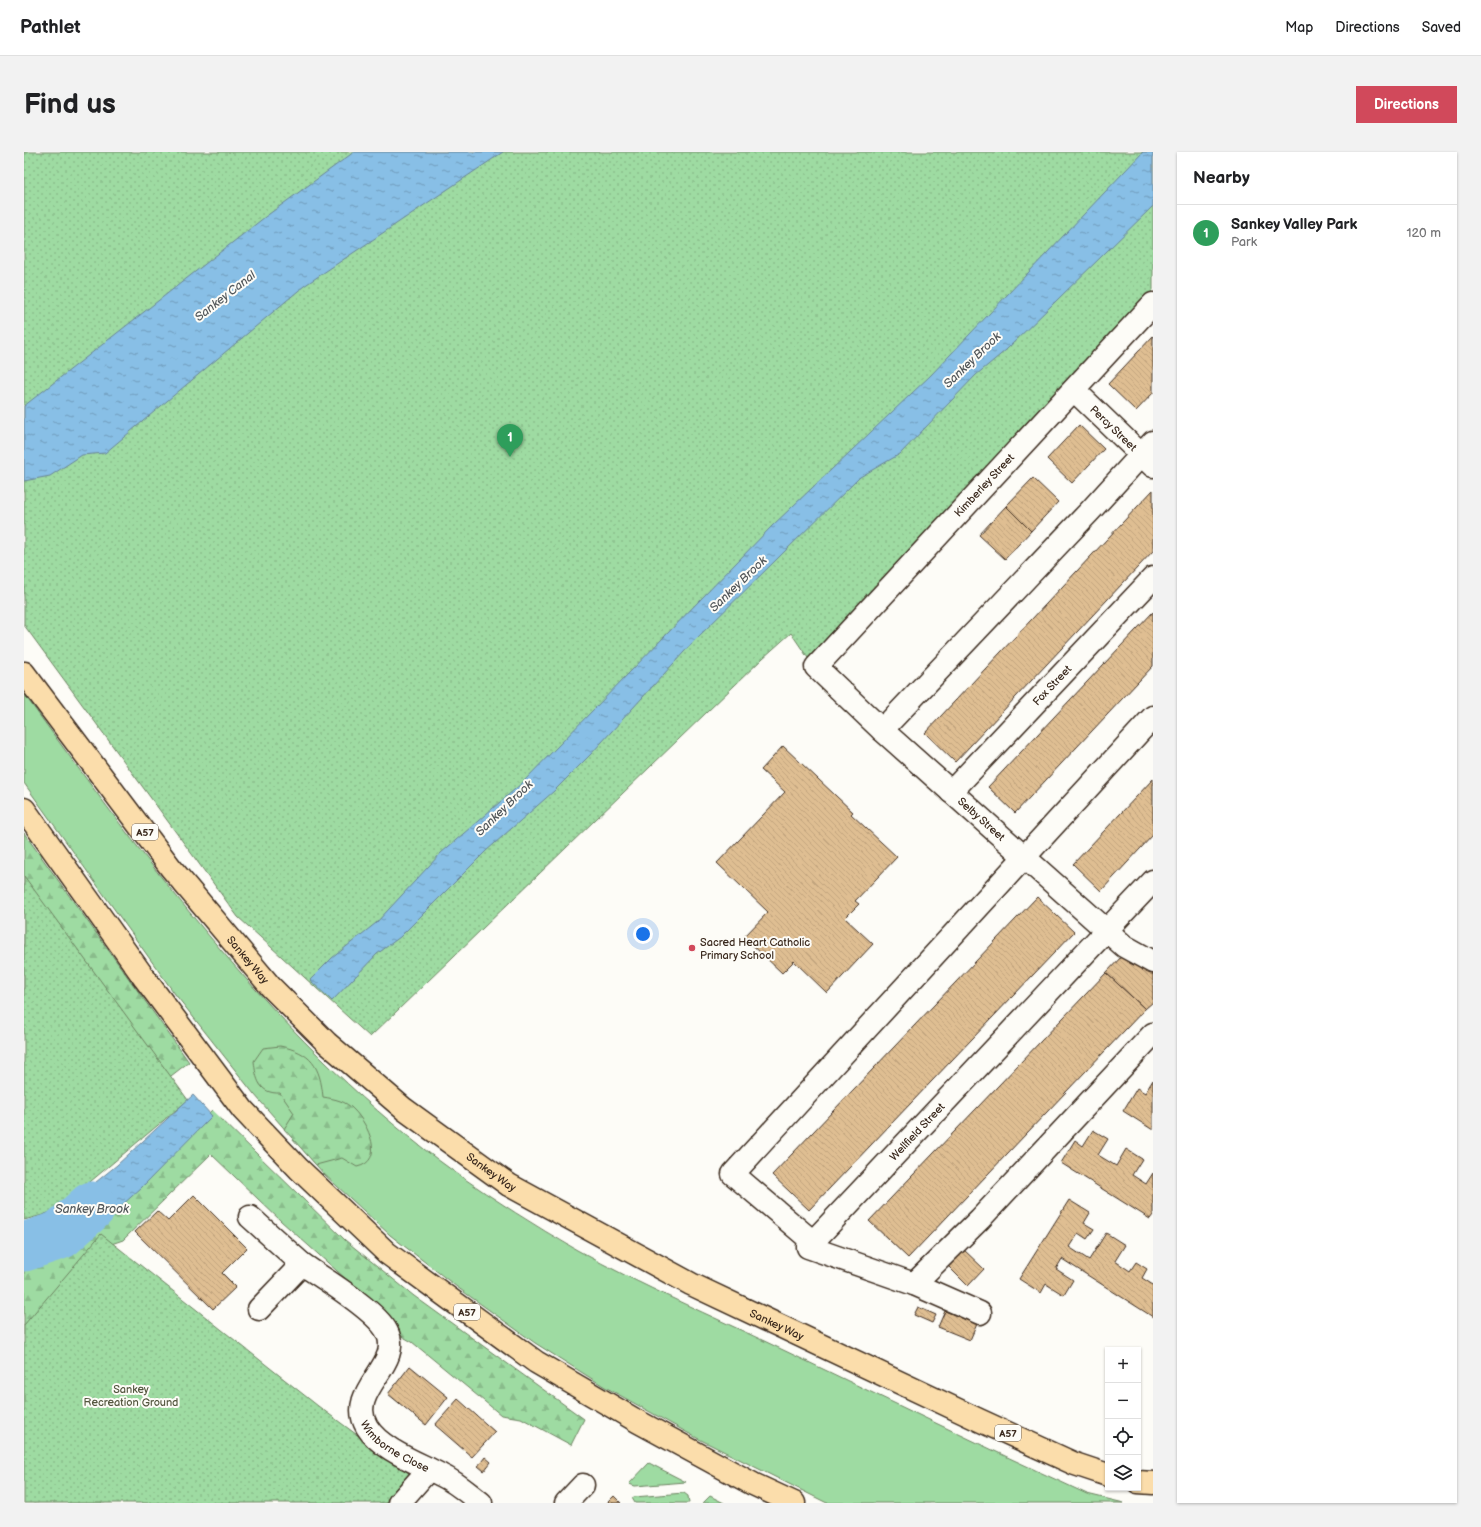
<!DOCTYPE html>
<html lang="en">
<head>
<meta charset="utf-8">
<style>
  body { margin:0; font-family:"Balsamiq Sans",sans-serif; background:#f2f2f2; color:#202124 }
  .controls { position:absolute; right:12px; bottom:12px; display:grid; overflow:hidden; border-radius:0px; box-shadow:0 1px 3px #0004 }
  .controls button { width:36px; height:36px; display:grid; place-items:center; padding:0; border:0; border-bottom:1px solid #e0e0e0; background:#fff; color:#202124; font:20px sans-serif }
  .you { position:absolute; left:619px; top:782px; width:14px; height:14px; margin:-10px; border:3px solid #fff; border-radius:50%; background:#1a73e8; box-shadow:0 0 0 6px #1a73e833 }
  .badge { display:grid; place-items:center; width:26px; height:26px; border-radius:50%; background:#d1495b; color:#fff; font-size:13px; font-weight:700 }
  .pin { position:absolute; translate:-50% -33px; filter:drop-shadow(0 1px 2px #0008) }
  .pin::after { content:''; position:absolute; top:21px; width:14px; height:12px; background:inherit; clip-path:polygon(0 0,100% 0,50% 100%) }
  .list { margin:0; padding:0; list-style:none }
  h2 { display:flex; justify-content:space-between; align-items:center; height:52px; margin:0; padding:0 16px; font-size:17px }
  h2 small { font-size:13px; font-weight:400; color:#757577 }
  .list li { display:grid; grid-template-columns:26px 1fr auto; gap:12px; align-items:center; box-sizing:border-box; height:56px; padding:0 16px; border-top:1px solid #e0e0e0 }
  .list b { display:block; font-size:15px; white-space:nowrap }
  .list p { margin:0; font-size:13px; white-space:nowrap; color:#757577 }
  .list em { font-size:13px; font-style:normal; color:#757577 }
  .icon { flex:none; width:22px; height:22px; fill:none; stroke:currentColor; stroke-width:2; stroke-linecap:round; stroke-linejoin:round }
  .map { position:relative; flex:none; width:1129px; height:1351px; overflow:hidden; border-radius:0px }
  header { display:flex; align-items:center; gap:24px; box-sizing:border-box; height:56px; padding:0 20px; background:#fff; border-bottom:1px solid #e0e0e0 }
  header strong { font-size:19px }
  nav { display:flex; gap:22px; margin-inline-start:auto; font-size:14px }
  .intro { display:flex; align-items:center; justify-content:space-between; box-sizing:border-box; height:96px; padding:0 24px }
  h1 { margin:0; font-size:28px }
  .button { padding:10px 18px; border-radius:0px; background:#d1495b; color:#fff; font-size:14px; font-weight:700 }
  main { display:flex; gap:24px; padding:0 24px }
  aside { flex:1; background:#fff; border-radius:0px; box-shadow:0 1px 3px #0004 }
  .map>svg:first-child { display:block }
</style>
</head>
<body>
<header>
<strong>Pathlet</strong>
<nav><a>Map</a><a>Directions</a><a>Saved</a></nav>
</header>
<div class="intro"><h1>Find us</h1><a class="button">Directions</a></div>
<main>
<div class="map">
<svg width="1129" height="1351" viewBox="0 0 1129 1351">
  <defs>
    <pattern id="forest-firs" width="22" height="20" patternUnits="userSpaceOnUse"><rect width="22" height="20" fill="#9edba2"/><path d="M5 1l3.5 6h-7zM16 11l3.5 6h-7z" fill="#89bc8b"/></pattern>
    <pattern id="park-dots" width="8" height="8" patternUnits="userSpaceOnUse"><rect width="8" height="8" fill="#9edba2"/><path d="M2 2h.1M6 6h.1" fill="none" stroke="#89bc8b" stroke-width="1.8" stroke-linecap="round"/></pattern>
    <pattern id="water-ripples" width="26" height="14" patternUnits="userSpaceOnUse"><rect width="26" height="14" fill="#88bfe6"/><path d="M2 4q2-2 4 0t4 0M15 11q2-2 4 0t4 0" fill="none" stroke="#709bba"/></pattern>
    <pattern id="building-back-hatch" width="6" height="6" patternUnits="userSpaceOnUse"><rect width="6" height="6" fill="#dfbe92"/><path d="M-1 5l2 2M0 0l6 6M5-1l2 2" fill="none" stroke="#c0a37d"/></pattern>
  </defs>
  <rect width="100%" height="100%" fill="#fdfcf7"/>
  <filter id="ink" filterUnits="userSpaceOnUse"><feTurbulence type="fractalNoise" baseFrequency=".025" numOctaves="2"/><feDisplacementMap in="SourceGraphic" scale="8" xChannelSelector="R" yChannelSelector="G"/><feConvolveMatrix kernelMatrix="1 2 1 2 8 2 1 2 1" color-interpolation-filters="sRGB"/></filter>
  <g filter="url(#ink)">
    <g fill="#9edba2" stroke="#6c8260">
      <path d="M0,542C124,712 259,897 432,1021C471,1048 511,1074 553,1098C618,1134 688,1164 755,1196C858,1245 960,1295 1063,1342L1100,1351H803L673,1286L581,1235L511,1191L433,1135L366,1083L300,1022L230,942L151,842L0,631Z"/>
      <path d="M625,1311L662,1330L611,1334L605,1332Z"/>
      <path d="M660,1341L664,1344L665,1351H611L608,1346L610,1345Z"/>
      <path d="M686,1344L700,1351H679Z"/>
    </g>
    <g fill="url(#forest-firs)" stroke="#6c8260">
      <path d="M0,681L165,910L116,948L0,838Z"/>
      <path d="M256,894C288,901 296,914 299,945C311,947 322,949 330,958C344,972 362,1009 333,1015L318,1006L292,1013L260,977L270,961L256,941C235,942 232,927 230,909L239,896Z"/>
      <path d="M188,958L321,1088L390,1144L560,1267L547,1293L497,1266L477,1263L388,1190L344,1165L322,1127L257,1069L187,1002L99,1088L67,1099L0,1183V1101L44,1086L82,1057Z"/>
    </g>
    <g fill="url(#park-dots)" stroke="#6c8260">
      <path d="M0,0H1129V138L784,506L767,481L739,506L346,885L214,765L0,473Z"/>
      <path d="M0,724L164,948L30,1060L0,1068Z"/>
      <path d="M77,1082L294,1254L394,1328L372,1351H0V1173Z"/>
    </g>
    <g fill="url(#water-ripples)" stroke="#698396">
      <path d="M330,0H479L280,134L81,301L58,303L26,324L0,329V254L241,65Z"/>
      <path d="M1119,0H1129V54L982,198L952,223L876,302L836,325L670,489L567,602L530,639L462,699L376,785L353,802L308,849L286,828L308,806L352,771L417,701L498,631L748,374L907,223Z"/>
      <path d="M169,943L188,964L118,1035L74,1075L0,1094V1071L45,1052L93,1013Z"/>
    </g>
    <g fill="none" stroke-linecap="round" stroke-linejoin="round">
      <path stroke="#88bfe6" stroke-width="49" d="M0,1095L36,1083L68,1054"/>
    </g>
    <g fill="url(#building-back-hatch)" stroke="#3b2a1e">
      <path d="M1129,184V241L1112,259L1084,232Z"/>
      <path d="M1055,273L1080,297L1048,331L1023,307Z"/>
      <path d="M1009,326L1034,350L1007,379L982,354Z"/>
      <path d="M1129,338V399L931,610L901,581Z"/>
      <path d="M982,354L1007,379L981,407L955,383Z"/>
      <path d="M1129,460V514L991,661L964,635Z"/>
      <path d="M759,594L829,660L827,662L873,705L831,749L835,752L821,766L849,792L803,841L770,809L758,821L720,785L744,760L693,711L761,640L737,618Z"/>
      <path d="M1129,627V683L1077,739L1049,712Z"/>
      <path d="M1013,745L1050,780L785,1058L748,1023Z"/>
      <path d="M1099,803L1129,822V850L1121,857L1082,821Z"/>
      <path d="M1082,821L1121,857L884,1106L845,1069Z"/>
      <path d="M1129,928V978L1099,959L1113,936L1121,941Z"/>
      <path d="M1069,978L1084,987L1074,1003L1092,1014L1102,997L1118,1007L1108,1023L1122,1032L1129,1021V1063L1126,1067L1037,1011L1051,988L1059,994Z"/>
      <path d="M170,1043L223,1096L198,1121L212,1135L189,1157L111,1080L133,1059L144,1069Z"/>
      <path d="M1045,1048L1066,1061L1060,1071L1070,1077L1063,1087L1054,1081L1045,1095L1065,1108L1082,1081L1101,1093L1091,1109L1106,1119L1112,1110L1123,1117L1118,1126L1129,1133V1165L1038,1107L1032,1117L1049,1128L1040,1143L1022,1132L1017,1141L995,1127Z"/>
      <path d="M938,1096L960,1117L944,1134L922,1112Z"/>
      <path d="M894,1155L912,1163L908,1171L890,1163Z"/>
      <path d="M921,1159L953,1172L946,1188L914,1175Z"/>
      <path d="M386,1214L424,1245L402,1273L364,1242Z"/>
      <path d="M434,1247L471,1280L448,1305L411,1273Z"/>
      <path d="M461,1305L467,1310L460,1319L454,1314Z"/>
      <path d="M590,1344L597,1351H583Z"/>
    </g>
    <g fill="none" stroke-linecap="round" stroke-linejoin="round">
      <defs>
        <g id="minor">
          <path id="s1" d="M1129,152L792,515L858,578L1100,794L1129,810"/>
          <path id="s2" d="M1050,238L1129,314"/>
          <path d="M858,578L1066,359L1129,290"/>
          <path id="s3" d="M927,640L1129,426"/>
          <path d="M226,1065L278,1112L235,1157"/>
          <path d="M789,1090L709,1022L1129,565"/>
          <path id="s4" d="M278,1112C299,1126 353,1159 363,1180C380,1213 321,1239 343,1275C357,1298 395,1311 417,1323C432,1330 444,1341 457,1351"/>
          <path d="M890,1132L956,1067L1129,882"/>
          <path id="s5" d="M956,1161L890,1132L784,1095L1129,729"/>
          <path d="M375,1351L405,1317"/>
          <path d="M542,1351L559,1333"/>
        </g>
        <g id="highway">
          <path id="s6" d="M0,521L147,716L247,835L303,891L380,957L485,1033L667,1132L955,1268L1051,1312L1084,1323"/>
          <path d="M0,657L121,827L219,958L275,1017L363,1101L512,1210L613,1269L729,1332L770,1351"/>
          <path d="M1114,1330L1129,1331"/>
        </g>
      </defs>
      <use href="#minor" stroke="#3b2a1e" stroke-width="25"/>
      <use href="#highway" stroke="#3b2a1e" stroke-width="25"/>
      <use href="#minor" stroke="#fdfcf7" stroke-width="22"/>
      <use href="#highway" stroke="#fbddab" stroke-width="22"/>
    </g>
  </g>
  <circle fill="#d1495b" stroke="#fdfcf7" stroke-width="1.5" cx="668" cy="796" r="4"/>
  <g text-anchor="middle" stroke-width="4" stroke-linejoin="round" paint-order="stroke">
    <g fill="#fdfcf7" stroke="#75695f" stroke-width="1">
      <rect x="108" y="672" width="26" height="16" rx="3"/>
      <rect x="430" y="1152" width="26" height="16" rx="3"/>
      <rect x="971" y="1273" width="26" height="16" rx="3"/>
    </g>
    <g font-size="10" font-weight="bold" fill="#3b2a1e">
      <text x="121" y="684">A57</text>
      <text x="443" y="1164">A57</text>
      <text x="984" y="1285">A57</text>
    </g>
    <g font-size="11" fill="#3b2a1e" stroke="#fdfcf7">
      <text dy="4" stroke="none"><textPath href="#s2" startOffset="55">Percy Street</textPath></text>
      <text transform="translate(960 333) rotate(-47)" y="4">Kimberley Street</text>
      <text dy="4" stroke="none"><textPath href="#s3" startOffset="147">Fox Street</textPath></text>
      <text dy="4" stroke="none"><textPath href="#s1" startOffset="720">Selby Street</textPath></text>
      <text dy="4" stroke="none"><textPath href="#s6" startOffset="364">Sankey Way</textPath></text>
      <text dy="4" stroke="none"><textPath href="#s5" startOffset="343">Wellfield Street</textPath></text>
      <text dy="4" stroke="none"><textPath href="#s6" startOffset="688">Sankey Way</textPath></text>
      <text dy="4" stroke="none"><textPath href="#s6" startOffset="1012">Sankey Way</textPath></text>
      <text dy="4" stroke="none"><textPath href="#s4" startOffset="247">Wimborne Close</textPath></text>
    </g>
    <g font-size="11" fill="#3b2a1e" stroke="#fdfcf7" text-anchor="start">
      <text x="676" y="794">Sacred Heart Catholic<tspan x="676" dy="13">Primary School</tspan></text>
    </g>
    <g font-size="11" fill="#54563f" stroke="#fdfcf7">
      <text x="107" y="1241">Sankey<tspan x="107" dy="13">Recreation Ground</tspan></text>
    </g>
    <g font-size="12" font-style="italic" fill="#52575a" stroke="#fdfcf7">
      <text transform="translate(201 144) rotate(-38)" y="4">Sankey Canal</text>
      <text transform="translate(948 208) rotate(-44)" y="4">Sankey Brook</text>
      <text transform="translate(714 432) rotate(-44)" y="4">Sankey Brook</text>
      <text transform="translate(480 656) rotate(-44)" y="4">Sankey Brook</text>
      <text x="68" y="1061">Sankey Brook</text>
    </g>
  </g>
</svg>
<div class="controls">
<button>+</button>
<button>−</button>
<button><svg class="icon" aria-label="locate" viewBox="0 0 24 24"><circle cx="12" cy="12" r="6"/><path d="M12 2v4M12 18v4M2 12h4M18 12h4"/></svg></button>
<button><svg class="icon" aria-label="layers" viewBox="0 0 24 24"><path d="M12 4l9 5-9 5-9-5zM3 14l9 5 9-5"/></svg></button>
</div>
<div class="you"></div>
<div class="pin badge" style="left:486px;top:305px;background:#2e9e5b">1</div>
</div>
<aside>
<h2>Nearby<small></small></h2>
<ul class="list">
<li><span class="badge" style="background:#2e9e5b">1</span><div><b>Sankey Valley Park</b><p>Park</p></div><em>120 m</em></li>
</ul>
</aside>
</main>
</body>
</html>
